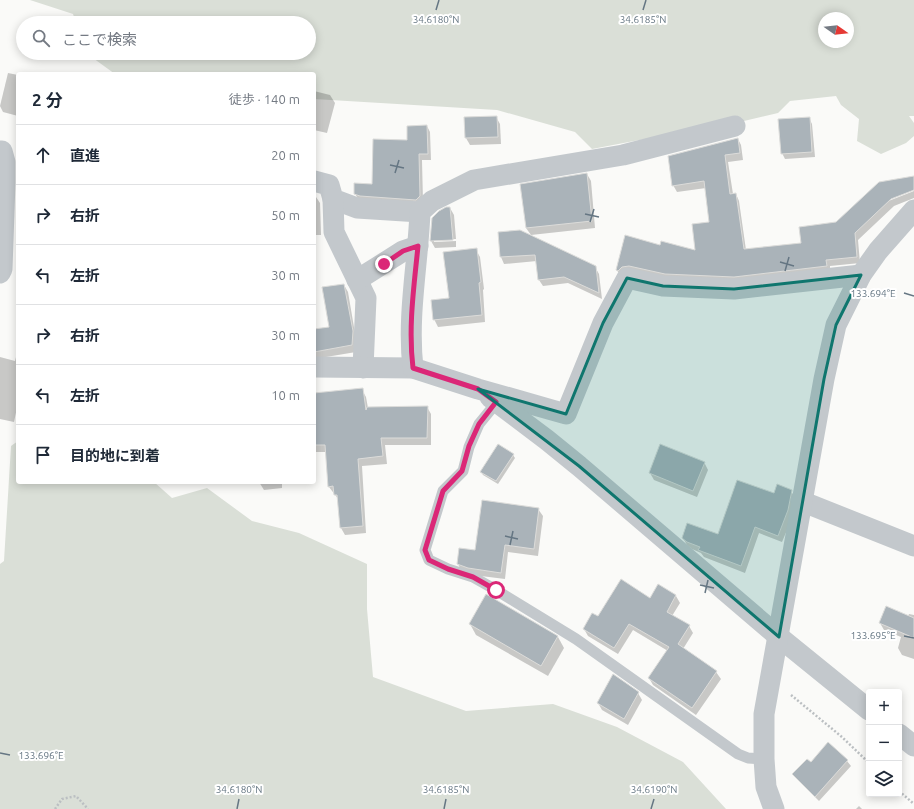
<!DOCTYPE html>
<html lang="ja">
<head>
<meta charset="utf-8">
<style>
  body { margin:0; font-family:Ubuntu,"Noto Sans JP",sans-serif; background:#f6f6f7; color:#1f2937 }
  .controls { position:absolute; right:12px; bottom:12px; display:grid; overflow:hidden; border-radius:4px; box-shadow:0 2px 10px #0003 }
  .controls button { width:36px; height:36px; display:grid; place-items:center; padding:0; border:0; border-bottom:1px solid #e0e1e3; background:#fff; color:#1f2937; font:20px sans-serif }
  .compass { position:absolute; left:818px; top:12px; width:36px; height:36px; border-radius:50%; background:#fff; box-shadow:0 2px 10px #0003; rotate:104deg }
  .stop { position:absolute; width:12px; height:12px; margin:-9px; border:3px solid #db2777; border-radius:50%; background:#fff }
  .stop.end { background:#db2777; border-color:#fff; box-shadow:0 1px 4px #0008 }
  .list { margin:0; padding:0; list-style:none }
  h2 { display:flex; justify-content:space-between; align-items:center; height:52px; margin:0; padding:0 16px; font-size:17px }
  h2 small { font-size:13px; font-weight:400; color:#747a83 }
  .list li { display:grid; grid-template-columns:26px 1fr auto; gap:12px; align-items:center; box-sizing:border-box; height:60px; padding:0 16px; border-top:1px solid #e0e1e3 }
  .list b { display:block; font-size:15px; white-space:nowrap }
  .list em { font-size:13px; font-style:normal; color:#747a83 }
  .icon { flex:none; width:22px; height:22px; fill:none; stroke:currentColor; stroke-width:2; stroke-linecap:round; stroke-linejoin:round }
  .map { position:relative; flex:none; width:914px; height:809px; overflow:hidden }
  .search { position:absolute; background:#fff; box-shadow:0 2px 10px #0003; left:16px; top:16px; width:300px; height:44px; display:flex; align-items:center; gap:10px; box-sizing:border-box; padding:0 14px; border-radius:22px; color:#747a83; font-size:15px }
  .panel { position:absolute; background:#fff; box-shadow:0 2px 10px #0003; left:16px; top:72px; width:300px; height:412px; border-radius:4px }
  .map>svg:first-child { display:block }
</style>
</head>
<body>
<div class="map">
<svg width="914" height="809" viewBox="0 0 914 809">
  <rect width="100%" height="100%" fill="#fafaf8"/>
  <g fill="#dadfd7" fill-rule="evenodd">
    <path d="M30,0H914V116H909L914,123V136L906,143L881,154L857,141L859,119L841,105L836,96L790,101L778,113L727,125L634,141L592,149L575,132L497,110L314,99V74H115L86,53H309V23H76L73,14ZM824,18H848V42H824Z"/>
    <path d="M18,441V482H154L172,498L207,488L252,521L299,533L367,564V609L373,677L466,711L553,704L617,727L683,762L726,809H0V564L4,561L11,446Z"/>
  </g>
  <g fill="#0003">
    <path d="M8,73L18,75V116L3,112L0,106Z"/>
    <path d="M314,91L330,95L335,103L327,133L314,130V132Z"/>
    <path d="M496,117L500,124L501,144L470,145L466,138Z"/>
    <path d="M809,118L812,124L815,157L785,159L782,153Z"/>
    <path d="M427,126L430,132L431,160H422L423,202L359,200L355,194L373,185L408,141Z"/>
    <path d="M738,139L741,145L743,160L728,162L733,194H736L739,201L746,250L802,243L914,177V189L886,200V202L914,191V198L894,206L858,240L860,263L830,266V273L738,283L621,277L617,270L626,237L661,246L696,251L711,223L706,188L677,192L673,185Z"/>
    <path d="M587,174L591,181L595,228L531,235L526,228Z"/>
    <path d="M314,194L320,203L321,235H314Z"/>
    <path d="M450,208L454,215L456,239L434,240V242L456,241V247L435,248L431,241L433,218Z"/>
    <path d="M18,221V248L16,244L17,224Z"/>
    <path d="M499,233L595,267L599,274L602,299L568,283L543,286L539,280L537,261L504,264L501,257Z"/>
    <path d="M314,236L316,290H314Z"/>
    <path d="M476,250L480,257L484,289L483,290L485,322L438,327L434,319L450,299Z"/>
    <path d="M344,285L348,292L356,339V352L314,359V330L330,328Z"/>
    <path d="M18,349V403L14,422L0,419V357L15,361Z"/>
    <path d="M362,390L366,397L368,408L427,407L431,414V445H385L387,464L362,466L366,533L345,535L341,528L339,500L329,487L326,452H314V393Z"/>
    <path d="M513,455L515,458L498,484L483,475L481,472Z"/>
    <path d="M704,462L708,470L697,497L654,480L650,473Z"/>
    <path d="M259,482H282V488L264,490Z"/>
    <path d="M791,491L795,498L792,518L782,542L759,533L745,573L704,557L701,553L692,549L687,545L683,538L719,536L774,494Z"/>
    <path d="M538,509L543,516L538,556L508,552L505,579L473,575L462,572L458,564Z"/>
    <path d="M658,586L676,596L680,603L672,616L689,626L693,633L683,649L716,672L721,679L696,715L653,685L649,678L668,651L633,630L618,654L588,636L584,629L598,617L650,599Z"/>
    <path d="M487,595L558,637L564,648L548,676L476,635L470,624Z"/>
    <path d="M909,614L914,615V659L902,655L898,648L901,637L884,630L880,623L908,616Z"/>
    <path d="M638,693L642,700L628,725L602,710L598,703Z"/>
    <path d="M828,744L847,761L851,766L819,801L797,779L794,774L811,764Z"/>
    <path d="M859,806L862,809H856Z"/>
  </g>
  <g fill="#aab3b9" stroke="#dcdcda">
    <path d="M497,116L498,137L465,138L464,117Z"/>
    <path d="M810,117L812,152L781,154L778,119Z"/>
    <path d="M427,125L428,154H419L420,196L416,200L360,196L354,194V183L372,184L373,139L407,140V126Z"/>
    <path d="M738,138L740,153L725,155L730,194L736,193L744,249L801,243L799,227L836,222L879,182L914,176V190L891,199L855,233L857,257L826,260L827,266L734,277L665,274L629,266L622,267L618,271L616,270L625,235L660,245L661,241L695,250L692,224L709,222L704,181L672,186L668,156Z"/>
    <path d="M587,173L592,221L526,228L520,184Z"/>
    <path d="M446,207H450L453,240L430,241L432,218L439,211Z"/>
    <path d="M520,230L596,266L599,293L564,277L538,280L535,255L500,257L498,232Z"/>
    <path d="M477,248L481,282L479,283L482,315L433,320L431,300L449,298L443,252Z"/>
    <path d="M344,284L353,331L352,345L314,352V329L329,327L322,287Z"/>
    <path d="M363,388L366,410L367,407L428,406L427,438H381L383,456L358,459L363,526L340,528L337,495H334L333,486L328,487L325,445H314V393Z"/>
    <path d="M498,444L514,454L496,481L480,472Z"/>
    <path d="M660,444L705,462L693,491L649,473Z"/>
    <path d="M737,480L774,493L777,484L792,490L788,510L778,536L755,527L741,566L698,550L700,547L687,542L682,538L687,523L718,534Z"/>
    <path d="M482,500L539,508L534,549L505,545L501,573L468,568L457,564L459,548L475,550Z"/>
    <path d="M621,579L650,598L658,584L676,595L667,612L690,625L678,644L717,671L692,708L648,678L669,647L629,624L614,648L583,629L592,613L598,616Z"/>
    <path d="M486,594L558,636L541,666L469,624Z"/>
    <path d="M886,606L914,618V638L879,623Z"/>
    <path d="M613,674L639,692L624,719L597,703Z"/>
    <path d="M828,742L848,760L815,797L792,774L807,759L811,762Z"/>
  </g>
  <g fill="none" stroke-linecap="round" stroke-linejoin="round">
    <g stroke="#bbbfc2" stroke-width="2.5" stroke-dasharray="2 2" stroke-linecap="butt">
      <path d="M791,695L842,737L869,763"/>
      <path d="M899,791L914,804"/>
      <path d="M55,809L62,799L76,796L88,809"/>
    </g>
    <path stroke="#c3c8cc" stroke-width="11" d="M497,402L479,424L469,447L463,471L443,491L425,550L429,560L448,569L473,577L496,590L576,639L738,754L748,758L764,759"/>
    <g stroke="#c3c8cc" stroke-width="21">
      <path d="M0,151H2L5,162V183L2,269L0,273"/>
      <path d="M314,181L329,185L333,199L357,208L420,212"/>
      <path d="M333,199L334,232L366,298L363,368"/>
      <path d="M357,280L403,251L418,246"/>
      <path d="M314,367L413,368L478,389L566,414L603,323L627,278L663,286L734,289L861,275"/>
      <path d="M413,368C407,316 418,264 420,212L432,201L474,180L623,155L735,126"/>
      <path d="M490,397L547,440L579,466L779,637L869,710"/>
      <path d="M801,501L914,546"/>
      <path d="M899,734L914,746"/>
      <path d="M774,809L766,787L764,759V714L824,379L836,325L861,275L878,251L914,210"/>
    </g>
  </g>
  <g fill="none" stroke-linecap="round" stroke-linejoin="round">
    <path stroke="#db2777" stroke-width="5" d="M384,264L403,251L418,246C414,287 408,327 413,368L478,389L496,402L479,424L469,446L462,471L443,491L425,550L429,560L448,569L473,577L496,590"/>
  </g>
  <path fill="#0f766e" fill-opacity="0.2" stroke="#0f766e" stroke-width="3" stroke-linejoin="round" d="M861,275L836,325L824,379L779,637L579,466L478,389L566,414L603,323L627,278L663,286L734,289Z"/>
  <path fill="none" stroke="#657683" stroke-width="1.5" d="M436,10L439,0M643,10L646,0M390,165L404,168M395,173L399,160M585,214L599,217M590,222L594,209M780,262L794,266M785,271L789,257M904,293L914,296M505,536L518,539M510,545L513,531M700,585L714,588M705,593L708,580M904,636L914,638M0,753L10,755M237,809L239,799M444,809L446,799M651,809L654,799"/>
  <g font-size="10" text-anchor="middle" fill="#657683" stroke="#fff" stroke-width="4" stroke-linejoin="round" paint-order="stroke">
    <text x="643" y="23">34.6185°N</text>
    <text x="436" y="23">34.6180°N</text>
    <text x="873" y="297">133.694°E</text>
    <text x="873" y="639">133.695°E</text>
    <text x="41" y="759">133.696°E</text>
    <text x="239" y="793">34.6180°N</text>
    <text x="446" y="793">34.6185°N</text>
    <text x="654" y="793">34.6190°N</text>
  </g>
</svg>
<div class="controls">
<button>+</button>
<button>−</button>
<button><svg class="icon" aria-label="layers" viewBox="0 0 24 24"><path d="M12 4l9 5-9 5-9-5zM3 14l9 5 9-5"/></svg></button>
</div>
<svg class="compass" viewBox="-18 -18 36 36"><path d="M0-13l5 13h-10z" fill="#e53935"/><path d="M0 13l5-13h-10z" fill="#747a83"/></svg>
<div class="stop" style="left:496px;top:590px"></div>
<div class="stop end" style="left:384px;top:264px"></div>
<div class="search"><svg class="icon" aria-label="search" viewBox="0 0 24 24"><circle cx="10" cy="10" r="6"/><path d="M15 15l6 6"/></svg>ここで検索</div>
<section class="panel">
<h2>2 分<small>徒歩 · 140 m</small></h2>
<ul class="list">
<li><svg class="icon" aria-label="ahead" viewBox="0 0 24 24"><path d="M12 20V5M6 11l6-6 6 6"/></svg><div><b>直進</b></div><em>20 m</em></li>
<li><svg class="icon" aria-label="right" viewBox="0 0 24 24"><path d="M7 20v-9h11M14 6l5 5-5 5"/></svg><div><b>右折</b></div><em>50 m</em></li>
<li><svg class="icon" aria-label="left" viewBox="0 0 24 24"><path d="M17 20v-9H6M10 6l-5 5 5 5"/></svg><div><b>左折</b></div><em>30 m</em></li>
<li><svg class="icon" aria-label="right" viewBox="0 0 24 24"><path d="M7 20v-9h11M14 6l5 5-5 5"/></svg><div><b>右折</b></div><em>30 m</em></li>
<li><svg class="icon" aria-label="left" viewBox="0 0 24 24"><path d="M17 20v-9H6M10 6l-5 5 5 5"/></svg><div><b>左折</b></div><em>10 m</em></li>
<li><svg class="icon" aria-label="arrive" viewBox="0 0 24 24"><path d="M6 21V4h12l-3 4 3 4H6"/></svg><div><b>目的地に到着</b></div></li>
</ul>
</section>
</div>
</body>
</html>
